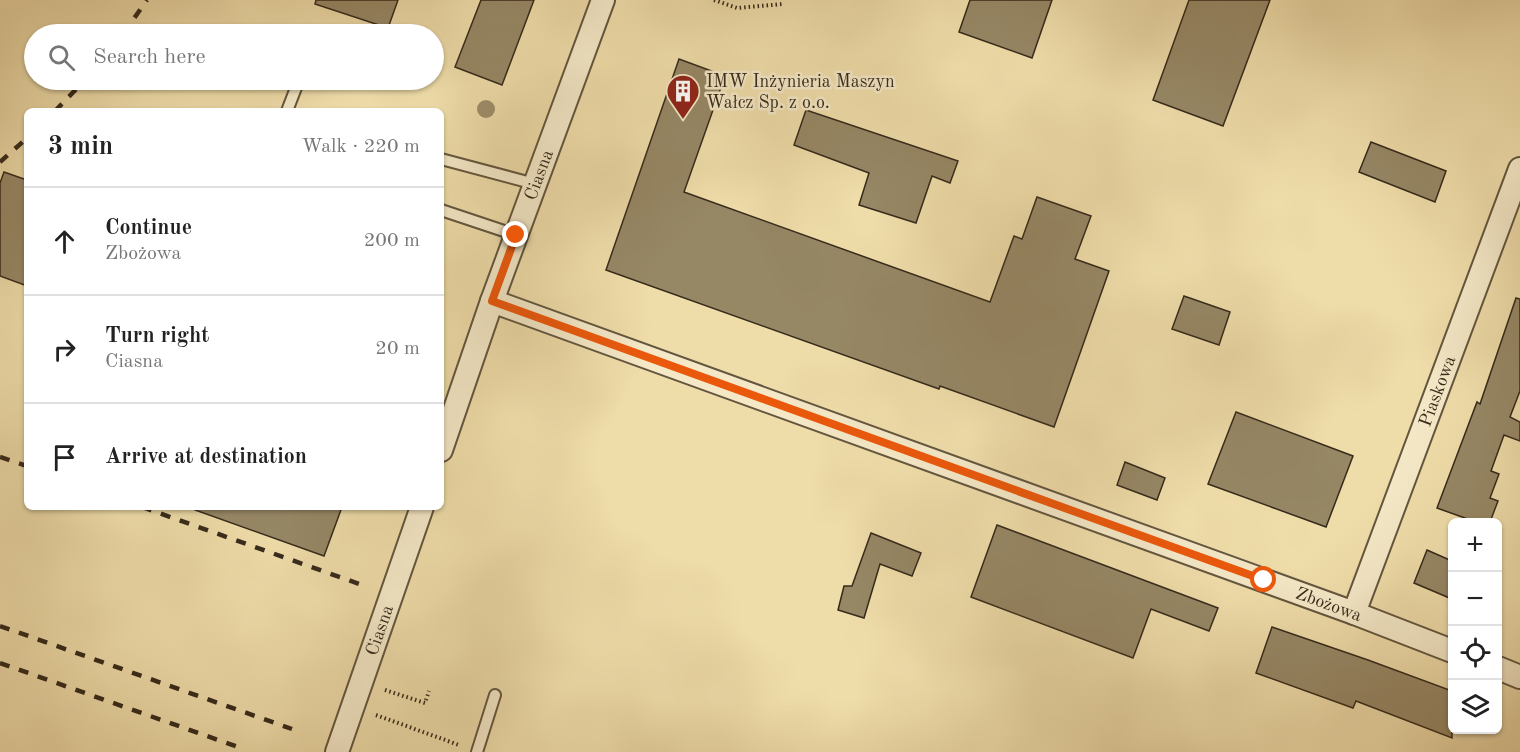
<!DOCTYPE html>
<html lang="en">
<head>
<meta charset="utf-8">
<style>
  body { margin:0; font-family:"Old Standard TT",serif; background:#f2f2f2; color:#222 }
  .controls { position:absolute; right:18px; bottom:18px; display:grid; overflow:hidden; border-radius:9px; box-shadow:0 2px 4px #0004 }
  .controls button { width:54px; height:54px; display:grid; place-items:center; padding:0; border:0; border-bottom:2px solid #e0e0e0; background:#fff; color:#222; font:30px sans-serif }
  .stop { position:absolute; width:18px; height:18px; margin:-14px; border:4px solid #ea580c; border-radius:50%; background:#fff }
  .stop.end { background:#ea580c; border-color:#fff; box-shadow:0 2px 6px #0008 }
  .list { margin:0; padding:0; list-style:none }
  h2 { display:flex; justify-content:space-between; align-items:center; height:78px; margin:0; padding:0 24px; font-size:26px }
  h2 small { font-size:20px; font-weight:400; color:#767676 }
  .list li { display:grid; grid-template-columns:39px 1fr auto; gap:18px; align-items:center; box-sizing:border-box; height:108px; padding:0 24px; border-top:2px solid #e0e0e0 }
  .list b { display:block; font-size:22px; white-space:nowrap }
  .list p { margin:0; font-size:20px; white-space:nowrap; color:#767676 }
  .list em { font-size:20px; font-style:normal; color:#767676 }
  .icon { flex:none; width:33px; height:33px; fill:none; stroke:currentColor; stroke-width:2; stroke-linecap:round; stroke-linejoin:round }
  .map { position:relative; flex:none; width:1520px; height:752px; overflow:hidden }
  .search { position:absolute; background:#fff; box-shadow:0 2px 4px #0004; left:24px; top:24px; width:420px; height:66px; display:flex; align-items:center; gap:15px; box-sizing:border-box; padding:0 21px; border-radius:33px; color:#767676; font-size:22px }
  .panel { position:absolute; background:#fff; box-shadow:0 2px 4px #0004; left:24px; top:108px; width:420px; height:402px; border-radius:9px }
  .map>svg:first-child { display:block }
</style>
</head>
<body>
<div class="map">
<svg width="1520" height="752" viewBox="0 0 1520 752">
  <rect width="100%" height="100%" fill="#eedca9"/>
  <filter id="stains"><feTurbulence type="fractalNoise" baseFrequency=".00333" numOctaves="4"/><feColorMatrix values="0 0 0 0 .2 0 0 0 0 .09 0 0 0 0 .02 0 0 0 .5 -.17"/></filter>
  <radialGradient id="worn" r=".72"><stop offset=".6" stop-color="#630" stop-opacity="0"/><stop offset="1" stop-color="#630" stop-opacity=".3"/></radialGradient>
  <g fill="#968765" stroke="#362a1b" stroke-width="1.5">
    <path d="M316,0H398L388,28L315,4Z"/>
    <path d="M481,0H534L502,85L455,67Z"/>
    <path d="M970,0H1052L1032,58L959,32Z"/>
    <path d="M1189,0H1270L1223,126L1153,100Z"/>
    <path d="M679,59L725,76L684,192L990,302L1014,236L1022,239L1037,197L1091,216L1075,259L1109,271L1054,427L940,386L939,389L606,270Z"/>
    <path d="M806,110L958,161L950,183L932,176L916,223L859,205L869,173L794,145Z"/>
    <path d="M1371,142L1446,171L1435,202L1359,172Z"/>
    <path d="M4,172L27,180V286L0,276V183Z"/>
    <path d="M1184,296L1230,312L1219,345L1172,329Z"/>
    <path d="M1516,298L1520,299V391L1510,417L1520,422V441L1504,435L1491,471L1499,474L1490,498L1498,501L1490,522H1476L1437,508L1477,402L1480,404Z"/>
    <path d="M1236,412L1353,456L1326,527L1208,484Z"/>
    <path d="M1125,462L1165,478L1157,500L1117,485Z"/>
    <path d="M195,507H342L324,556L195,510Z"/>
    <path d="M997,525L1218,608L1209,631L1151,609L1133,658L971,597Z"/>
    <path d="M871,533L921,553L912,576L880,564L864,618L838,610L844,586H852Z"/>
    <path d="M1427,550L1452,561V599L1414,583Z"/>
    <path d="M1272,627L1368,660L1452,691V738L1356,701L1353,708L1256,673Z"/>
  </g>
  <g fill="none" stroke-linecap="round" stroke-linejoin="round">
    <defs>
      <g id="service">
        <path d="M287,111L299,80"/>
        <path d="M441,159L535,184"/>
        <path d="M441,210L516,235"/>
        <path d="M477,752L495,695"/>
      </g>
      <g id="minor">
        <path id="s1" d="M492,301L1354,613L1452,651"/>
        <path id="s2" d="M441,450L492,301L603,0"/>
        <path id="s3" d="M1354,613L1520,169"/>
        <path d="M1498,668L1520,677"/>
        <path id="s4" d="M337,752L422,507"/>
      </g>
    </defs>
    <use href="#service" stroke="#64563e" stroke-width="14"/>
    <use href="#minor" stroke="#64563e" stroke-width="26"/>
    <g stroke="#362a1b" stroke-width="4" stroke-dasharray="1.5 3" stroke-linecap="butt">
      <path d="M714,0L737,8L783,4"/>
      <path d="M385,690L425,703L429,691"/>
      <path d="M376,715L459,745"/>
    </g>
    <use href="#service" stroke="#f4e8c7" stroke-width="10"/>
    <use href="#minor" stroke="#f4e8c7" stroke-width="22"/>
    <g stroke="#362a1b" stroke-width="4.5" stroke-dasharray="10 10" stroke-linecap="butt">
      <path d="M123,34L147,0"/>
      <path d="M55,111L85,80"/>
      <path d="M0,162L27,138"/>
      <path d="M0,457L27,466"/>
      <path d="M142,507L365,586"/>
      <path d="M0,626L292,729"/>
      <path d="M0,663L238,747"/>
    </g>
  </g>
  <circle fill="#9e8e6b" cx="486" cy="109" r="9"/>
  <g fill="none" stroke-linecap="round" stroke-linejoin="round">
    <path stroke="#ea580c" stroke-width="8" d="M516,235L492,301L1264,580"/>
  </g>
  <defs>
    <symbol id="building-pin" viewBox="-11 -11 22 30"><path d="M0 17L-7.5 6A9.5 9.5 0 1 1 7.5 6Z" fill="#8f2418" stroke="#f4e8c7"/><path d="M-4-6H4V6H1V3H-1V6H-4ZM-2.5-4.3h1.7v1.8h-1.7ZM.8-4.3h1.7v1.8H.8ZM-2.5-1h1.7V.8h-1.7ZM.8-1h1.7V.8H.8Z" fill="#fff"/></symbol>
  </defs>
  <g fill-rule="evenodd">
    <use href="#building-pin" x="664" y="72" width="38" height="52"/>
  </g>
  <g text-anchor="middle" stroke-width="5" stroke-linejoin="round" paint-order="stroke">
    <g font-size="18" fill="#362a1b" stroke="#f4e8c7" text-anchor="start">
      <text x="706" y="87">IMW Inżynieria Maszyn<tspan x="706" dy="21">Wałcz Sp. z o.o.</tspan></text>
    </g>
    <g font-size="18" fill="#362a1b" stroke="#f4e8c7">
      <text dy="6" stroke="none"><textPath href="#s2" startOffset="292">Ciasna</textPath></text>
      <text dy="6" stroke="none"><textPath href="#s3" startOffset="237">Piaskowa</textPath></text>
      <text dy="6" stroke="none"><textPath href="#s1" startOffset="890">Zbożowa</textPath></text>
      <text dy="6" stroke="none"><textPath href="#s4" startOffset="129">Ciasna</textPath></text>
    </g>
  </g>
  <rect width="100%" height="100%" filter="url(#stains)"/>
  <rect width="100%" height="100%" fill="url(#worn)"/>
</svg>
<div class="controls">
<button>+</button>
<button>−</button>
<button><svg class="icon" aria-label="locate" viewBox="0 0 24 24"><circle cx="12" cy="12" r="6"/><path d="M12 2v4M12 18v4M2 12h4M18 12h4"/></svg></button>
<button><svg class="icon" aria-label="layers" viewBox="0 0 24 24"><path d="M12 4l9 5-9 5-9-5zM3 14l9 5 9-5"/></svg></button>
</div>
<div class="stop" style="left:1264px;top:580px"></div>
<div class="stop end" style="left:516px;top:235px"></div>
<div class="search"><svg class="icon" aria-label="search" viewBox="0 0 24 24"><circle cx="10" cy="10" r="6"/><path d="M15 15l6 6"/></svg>Search here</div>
<section class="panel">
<h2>3 min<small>Walk · 220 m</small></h2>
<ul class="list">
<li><svg class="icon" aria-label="ahead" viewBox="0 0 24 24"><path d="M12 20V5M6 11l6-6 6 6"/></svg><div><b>Continue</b><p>Zbożowa</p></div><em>200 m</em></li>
<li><svg class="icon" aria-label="right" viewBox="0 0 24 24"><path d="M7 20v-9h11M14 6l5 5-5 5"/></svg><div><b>Turn right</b><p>Ciasna</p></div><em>20 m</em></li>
<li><svg class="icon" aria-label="arrive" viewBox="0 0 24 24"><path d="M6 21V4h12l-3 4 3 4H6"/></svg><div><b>Arrive at destination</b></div></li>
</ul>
</section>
</div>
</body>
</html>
